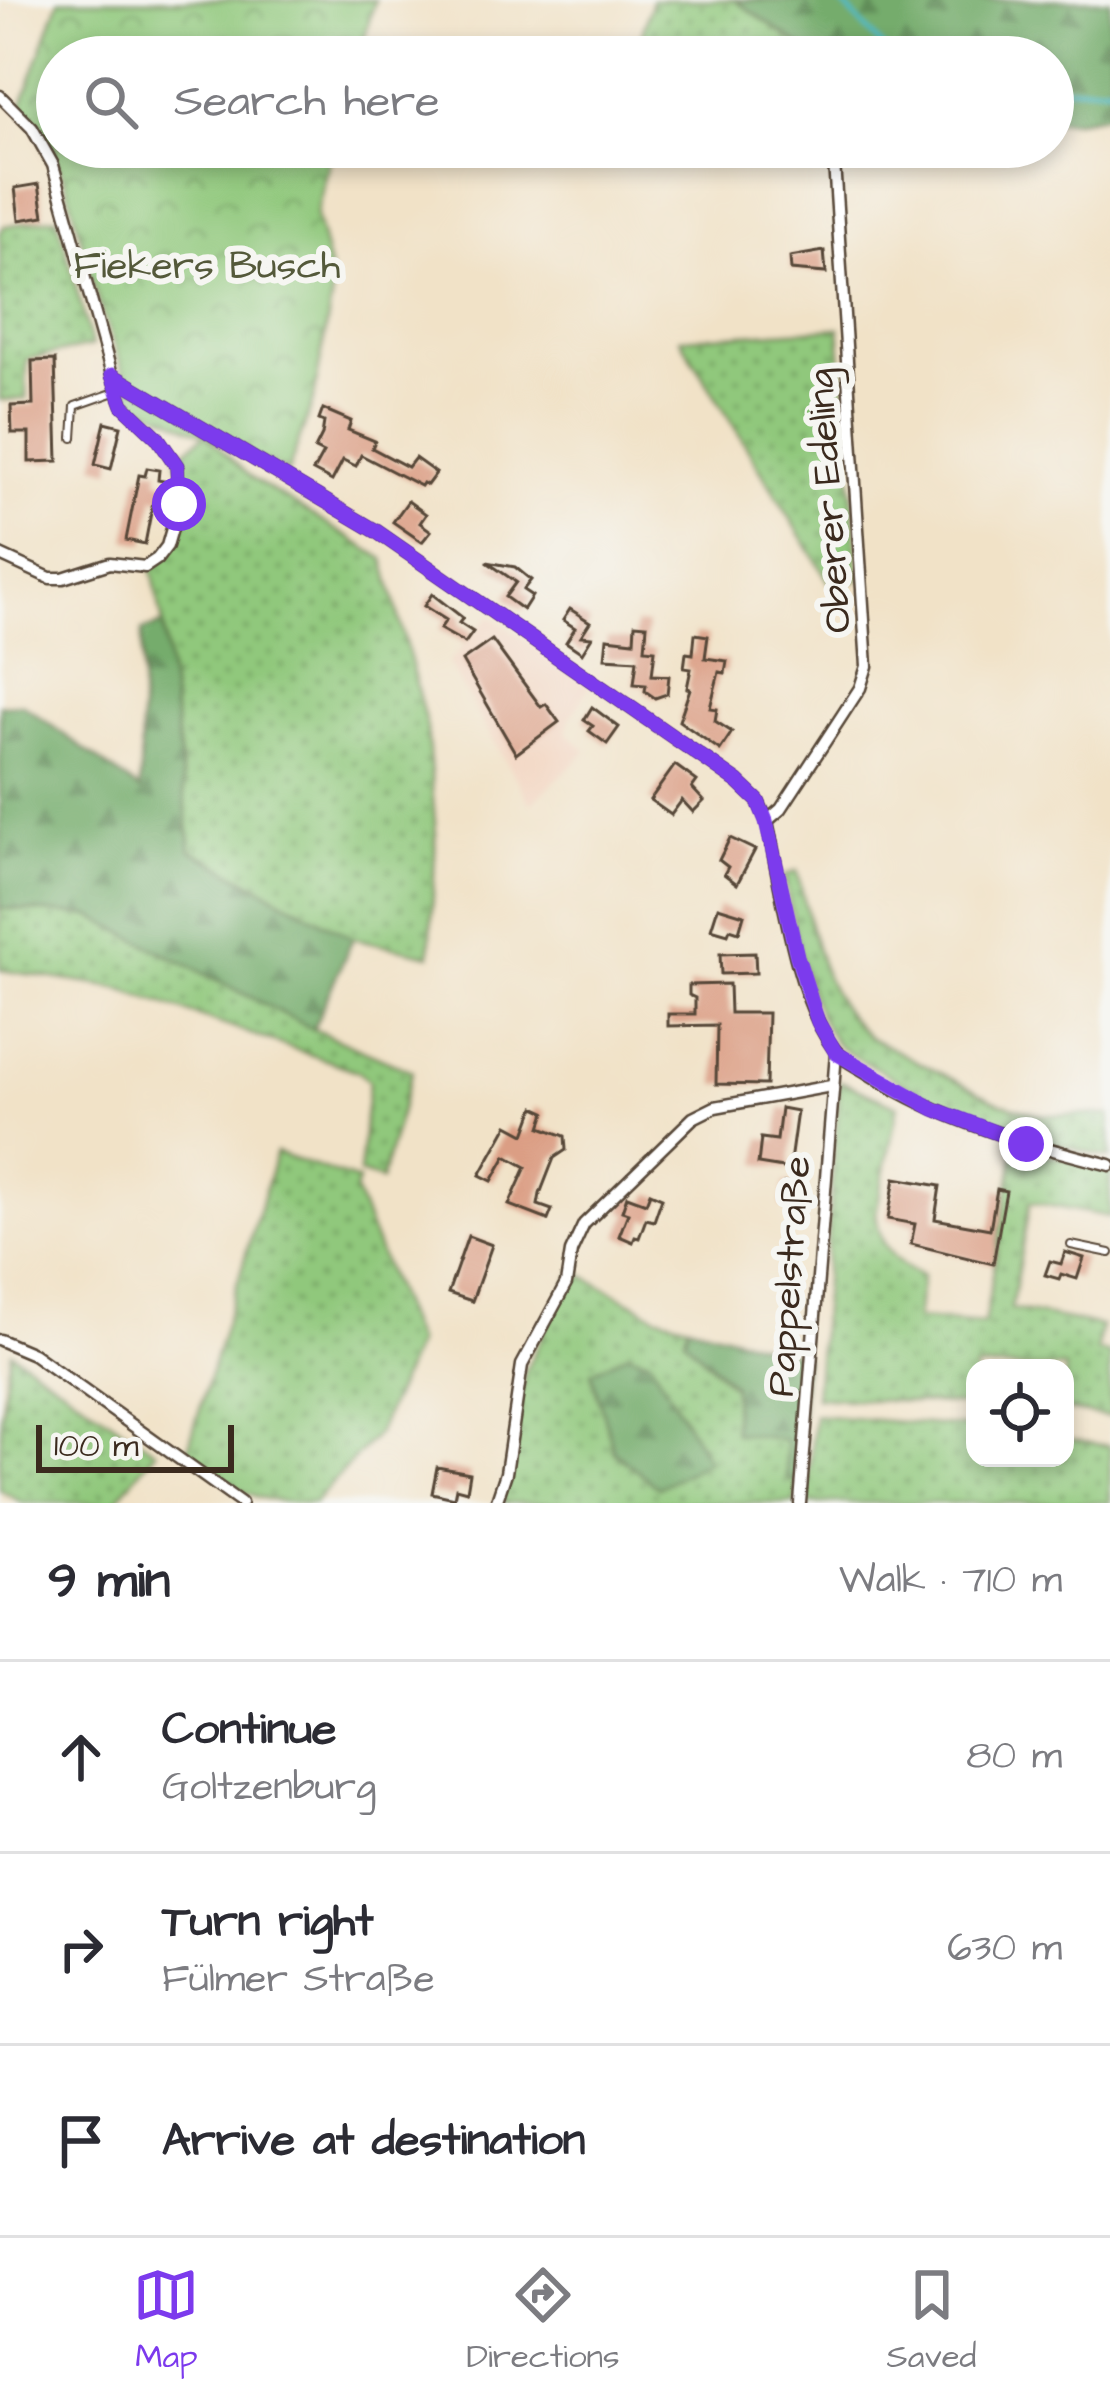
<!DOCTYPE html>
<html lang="en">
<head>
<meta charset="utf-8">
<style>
  body { margin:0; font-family:"Architects Daughter",sans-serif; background:#f7f7f7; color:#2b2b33 }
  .controls { position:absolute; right:36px; bottom:36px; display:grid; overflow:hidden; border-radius:24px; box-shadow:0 6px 18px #0003 }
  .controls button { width:108px; height:108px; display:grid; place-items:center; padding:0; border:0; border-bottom:3px solid #e1e1e2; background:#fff; color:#2b2b33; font:60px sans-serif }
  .scale { position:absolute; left:36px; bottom:30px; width:198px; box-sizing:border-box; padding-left:12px; border:6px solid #3b2a1e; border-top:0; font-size:33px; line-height:42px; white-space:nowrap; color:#3b2a1e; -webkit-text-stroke:9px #f6f6f2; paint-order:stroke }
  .stop { position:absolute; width:36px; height:36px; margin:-27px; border:9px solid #7c3aed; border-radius:50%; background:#fff }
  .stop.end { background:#7c3aed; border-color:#fff; box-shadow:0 3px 12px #0008 }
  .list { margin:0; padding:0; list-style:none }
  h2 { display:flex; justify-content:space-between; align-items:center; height:156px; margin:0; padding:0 48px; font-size:51px }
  h2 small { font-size:39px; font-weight:400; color:#7c7c81 }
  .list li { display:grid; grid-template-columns:78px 1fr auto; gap:36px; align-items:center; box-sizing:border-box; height:192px; padding:0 48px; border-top:3px solid #e1e1e2 }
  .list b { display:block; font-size:45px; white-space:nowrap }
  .list p { margin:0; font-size:39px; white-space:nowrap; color:#7c7c81 }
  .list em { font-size:39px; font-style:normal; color:#7c7c81 }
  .icon { flex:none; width:66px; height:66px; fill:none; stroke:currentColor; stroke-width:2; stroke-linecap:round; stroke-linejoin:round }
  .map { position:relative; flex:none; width:1110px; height:1503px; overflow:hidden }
  .search { position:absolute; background:#fff; box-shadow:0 6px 18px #0003; left:36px; right:36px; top:36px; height:132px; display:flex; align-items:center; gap:30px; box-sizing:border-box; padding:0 42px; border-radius:66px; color:#7c7c81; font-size:45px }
  .sheet { height:732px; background:#fff }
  nav { display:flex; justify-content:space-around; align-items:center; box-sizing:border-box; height:168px; border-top:3px solid #e1e1e2; background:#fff; font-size:33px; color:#7c7c81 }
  nav a { display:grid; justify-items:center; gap:6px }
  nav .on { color:#7c3aed }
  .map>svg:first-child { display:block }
</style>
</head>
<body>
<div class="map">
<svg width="1110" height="1503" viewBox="0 0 1110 1503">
  <defs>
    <pattern id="grass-dots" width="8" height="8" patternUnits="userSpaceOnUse" patternTransform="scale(3)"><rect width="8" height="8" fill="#90c87c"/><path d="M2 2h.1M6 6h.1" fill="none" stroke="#77a365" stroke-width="1.8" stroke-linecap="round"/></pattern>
    <pattern id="forest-firs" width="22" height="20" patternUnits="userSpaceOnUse" patternTransform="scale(3)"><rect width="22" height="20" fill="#74ac6c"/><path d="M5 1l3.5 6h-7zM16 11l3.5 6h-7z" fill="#608c58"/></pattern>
    <pattern id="park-crowns" width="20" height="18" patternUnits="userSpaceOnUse" patternTransform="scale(3)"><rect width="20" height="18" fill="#90c87c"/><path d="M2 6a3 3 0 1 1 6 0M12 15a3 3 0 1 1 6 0" fill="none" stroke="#77a365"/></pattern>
  </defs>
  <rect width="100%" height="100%" fill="#f6f6f2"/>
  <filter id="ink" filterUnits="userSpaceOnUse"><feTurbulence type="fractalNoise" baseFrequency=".00833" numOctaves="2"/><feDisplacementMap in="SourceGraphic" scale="24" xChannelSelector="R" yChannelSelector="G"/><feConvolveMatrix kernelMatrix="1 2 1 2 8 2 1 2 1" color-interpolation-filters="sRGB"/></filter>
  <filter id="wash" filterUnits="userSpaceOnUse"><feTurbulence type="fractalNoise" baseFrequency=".004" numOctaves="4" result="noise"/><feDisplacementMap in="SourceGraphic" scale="48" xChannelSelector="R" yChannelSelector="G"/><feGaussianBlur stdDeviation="2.7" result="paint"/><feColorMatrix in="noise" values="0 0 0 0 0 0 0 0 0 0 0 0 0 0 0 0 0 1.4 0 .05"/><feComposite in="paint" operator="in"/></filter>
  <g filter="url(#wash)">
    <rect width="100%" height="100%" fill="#f1e2c7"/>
    <path fill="#f3d4bf" d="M490,616L590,685L569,720L566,732L587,751L531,804L448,663Z"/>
    <g fill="url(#grass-dots)" stroke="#66794d" stroke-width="3" fill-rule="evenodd">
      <path d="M652,0H735L816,57H635Z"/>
      <path d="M57,217L92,346L27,359L26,399L0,400V234L4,226Z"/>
      <path d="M839,328L859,580L830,583L680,338Z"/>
      <path d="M205,434L251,478L384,559L427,728L436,834L430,955L353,938L191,850L163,624L152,570C185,541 189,498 177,458Z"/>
      <path d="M797,871C812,929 820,997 869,1037L998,1102L1040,1115H1110V1158C1024,1137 953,1113 876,1068C864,1061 846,1054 837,1044C805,1005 794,924 784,876Z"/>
      <path d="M0,908L91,916L313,1029L412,1071L381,1180L359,1173L369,1081L358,1071L117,988L0,970Z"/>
      <path d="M840,1081L898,1106L876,1213C879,1245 894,1264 922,1276L916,1319L984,1324L1016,1146L1110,1170V1217L1030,1202L1011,1309L1101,1326L1097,1351L1110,1354V1417L1065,1410V1368H975V1397L971,1396L969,1405L815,1397Z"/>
      <path d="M276,1153L358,1181L355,1191L416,1344L377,1434L314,1503C247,1503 240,1491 187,1452Z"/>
      <path d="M574,1271L656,1315L688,1324L685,1339L785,1440L787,1477L797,1483L795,1503H507L501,1499L526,1369ZM614,1451L707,1461L658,1487Z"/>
      <path d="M11,1352L156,1451L114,1503H23L0,1490C0,1445 0,1395 11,1352Z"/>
      <path d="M814,1415L975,1428V1458H1065V1439L1110,1446V1503H807Z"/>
    </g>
    <g fill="url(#forest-firs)" stroke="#586b45" stroke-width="3">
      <path d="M735,0H1110V114L1077,120H1053V57H816Z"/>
      <path d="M163,624L191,850L353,938L313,1029L91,916L0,908V705L22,704L140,790L142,631Z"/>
      <path d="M688,1324L805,1356L797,1483L787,1478L785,1440L734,1432L733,1385L685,1339Z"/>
      <path d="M628,1353L649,1359L708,1461L658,1488L614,1451L591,1372Z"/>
    </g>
    <path fill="url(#park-crowns)" stroke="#66794d" stroke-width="3" d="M59,0H375L359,57H57V147H333L316,215L332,280L331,300L314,398L288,472L134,402C120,360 103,319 91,278C71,207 71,165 21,107Z"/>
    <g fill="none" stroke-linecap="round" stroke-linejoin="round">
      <g stroke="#4ebbc8" stroke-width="4.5">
        <path d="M839,0L892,57"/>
        <path d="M1053,88L1110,86"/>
      </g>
    </g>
    <g id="blocks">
      <g fill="#db9e84">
        <path d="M39,184L44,216L19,220L15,188Z"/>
        <path d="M824,251L826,273L791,270L790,257Z"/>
        <path d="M55,360L58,461L29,462V433H12L11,406L33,405L32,361Z"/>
        <path d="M323,409L351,421L348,430L375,441L372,448L408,467L415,458L436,473L427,485L423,483L421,486L361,455L356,466L343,460L332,481L313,471L323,453L315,449L322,435L324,422L319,420Z"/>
        <path d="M105,422L121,426L111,469L95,465Z"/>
        <path d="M147,468L159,470L158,480L168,482L164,499L154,497L145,544L126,540L139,475L145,476Z"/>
        <path d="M408,501L426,514L420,523L431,531L422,542L393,522Z"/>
        <path d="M487,562L515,567L531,580L523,590L532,596L523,610L505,597L516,582Z"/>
        <path d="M432,594L463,618L459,623L473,632L465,643L440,629L446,620L424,606Z"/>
        <path d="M570,609L590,622L581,636L592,637L582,653L566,642L575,628L563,620Z"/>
        <path d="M635,624L647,625L645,649L655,650L652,675L669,676L667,694L655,698L645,691L646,685L634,684L637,660L605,658L607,638L634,641Z"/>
        <path d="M695,634L708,636L705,658L727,661L725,673L719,672L710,708L717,709L715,721L732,732L720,750L679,721L690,689L687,688L691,669L684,668L686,653L693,654Z"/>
        <path d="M492,640L541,707L546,704L559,722L516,754L462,661Z"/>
        <path d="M592,707L619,727L607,744L589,731L593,726L584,720Z"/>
        <path d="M675,765L697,781L692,788L704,801L693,812L682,800L671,815L650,800Z"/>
        <path d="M730,838L755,850L737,884L724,874L728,867L719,860Z"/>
        <path d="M718,907L744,915L739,932L730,929L728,934L711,929Z"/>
        <path d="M755,953L756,973L721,974L720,954Z"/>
        <path d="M729,984L730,1013H768L766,1085L716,1084L717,1025L668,1026V1014H695V998L689,995V985Z"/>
        <path d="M535,1107L546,1112L541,1127L565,1136L566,1150L554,1158L540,1194L538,1205L552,1210L548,1220L509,1205L526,1167L506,1156L492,1181L480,1175L508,1125L525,1134Z"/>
        <path d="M781,1108L797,1111L789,1169L758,1164L761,1138L777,1140Z"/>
        <path d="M895,1178L940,1186L935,1219L990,1229L997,1189L1006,1191L993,1264L911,1244L915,1224L888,1219Z"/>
        <path d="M784,1183L802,1184L800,1209L781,1207Z"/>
        <path d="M650,1193L662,1198L654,1221L646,1219L639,1238L635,1237L633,1242L619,1236L628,1213L622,1211L627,1196L646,1203Z"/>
        <path d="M468,1236L492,1245L472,1301L448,1293Z"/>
        <path d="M1065,1252L1084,1258L1077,1279L1061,1274L1059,1279L1045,1275L1050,1261L1061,1264Z"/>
        <path d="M437,1467L470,1473L467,1491L456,1488L454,1498L432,1493Z"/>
      </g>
    </g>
  </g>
  <g filter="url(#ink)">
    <use href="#blocks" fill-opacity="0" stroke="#564637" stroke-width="3"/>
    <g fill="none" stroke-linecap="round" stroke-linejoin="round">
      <defs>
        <g id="lane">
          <path d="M73,438L75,406L118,391"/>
          <path d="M1071,1245L1110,1253"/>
        </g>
        <g id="street">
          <path d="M0,96L32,128L53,165L112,375L376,531L738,782L758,801L767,821C781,885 795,997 834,1049C842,1060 859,1067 871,1075C943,1121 1027,1144 1110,1165"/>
          <path d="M0,555L50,578H63L110,563L145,567L157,559L167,546L179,504L177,466L157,437L123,405L112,375"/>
          <path d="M767,821L781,809L860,688L867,666L833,147"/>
          <path d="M0,1340L33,1354L241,1503"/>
          <path d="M496,1503L506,1473L522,1365L566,1284L571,1252L584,1224L693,1118L715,1107L831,1086"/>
          <path d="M800,1503L836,1053"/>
        </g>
      </defs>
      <use href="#lane" stroke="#564637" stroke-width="10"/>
      <use href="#street" stroke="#564637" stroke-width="15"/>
      <use href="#lane" stroke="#fff" stroke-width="6"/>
      <use href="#street" stroke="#fff" stroke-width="10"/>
    </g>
  </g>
  <g fill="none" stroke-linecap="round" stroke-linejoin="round" filter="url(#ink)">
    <path stroke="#7c3aed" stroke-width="15" d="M179,504L177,466L157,437L123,405L112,375L376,531L738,782L758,801L766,821L797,956L818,1022L836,1053L934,1109L1026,1144"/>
  </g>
  <g text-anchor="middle" stroke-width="12" stroke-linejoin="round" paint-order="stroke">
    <g font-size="39" fill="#54593a" stroke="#f6f6f2">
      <text x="207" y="278">Fiekers Busch</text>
    </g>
    <g font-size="39" fill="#3b2a1e" stroke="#f6f6f2">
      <text transform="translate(827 501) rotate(-94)" y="14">Oberer Edeling</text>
      <text transform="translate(787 1276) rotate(-86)" y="14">Pappelstraße</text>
    </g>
  </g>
</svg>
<div class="controls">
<button><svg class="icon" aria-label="locate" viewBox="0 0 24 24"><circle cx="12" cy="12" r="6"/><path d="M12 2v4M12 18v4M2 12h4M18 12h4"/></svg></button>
</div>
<div class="scale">100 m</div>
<div class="stop" style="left:179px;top:504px"></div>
<div class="stop end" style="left:1026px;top:1144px"></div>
<div class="search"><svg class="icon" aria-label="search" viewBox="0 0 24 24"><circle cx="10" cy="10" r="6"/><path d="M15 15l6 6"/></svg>Search here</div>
</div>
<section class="sheet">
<h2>9 min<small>Walk · 710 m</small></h2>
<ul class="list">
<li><svg class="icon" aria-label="ahead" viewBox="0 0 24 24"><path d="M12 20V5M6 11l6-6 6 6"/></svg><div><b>Continue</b><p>Goltzenburg</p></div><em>80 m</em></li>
<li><svg class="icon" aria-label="right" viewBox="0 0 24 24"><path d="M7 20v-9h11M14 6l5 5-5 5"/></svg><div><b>Turn right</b><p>Fülmer Straße</p></div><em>630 m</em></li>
<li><svg class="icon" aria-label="arrive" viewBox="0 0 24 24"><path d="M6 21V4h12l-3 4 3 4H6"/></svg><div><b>Arrive at destination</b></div></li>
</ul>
</section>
<nav>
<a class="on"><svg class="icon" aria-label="map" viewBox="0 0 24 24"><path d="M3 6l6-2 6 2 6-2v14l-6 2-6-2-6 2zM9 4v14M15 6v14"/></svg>Map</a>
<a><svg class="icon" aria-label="directions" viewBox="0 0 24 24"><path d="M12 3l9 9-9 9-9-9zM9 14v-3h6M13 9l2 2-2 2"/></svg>Directions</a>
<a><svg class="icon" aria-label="saved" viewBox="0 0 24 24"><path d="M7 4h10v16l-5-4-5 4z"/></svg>Saved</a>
</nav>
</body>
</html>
